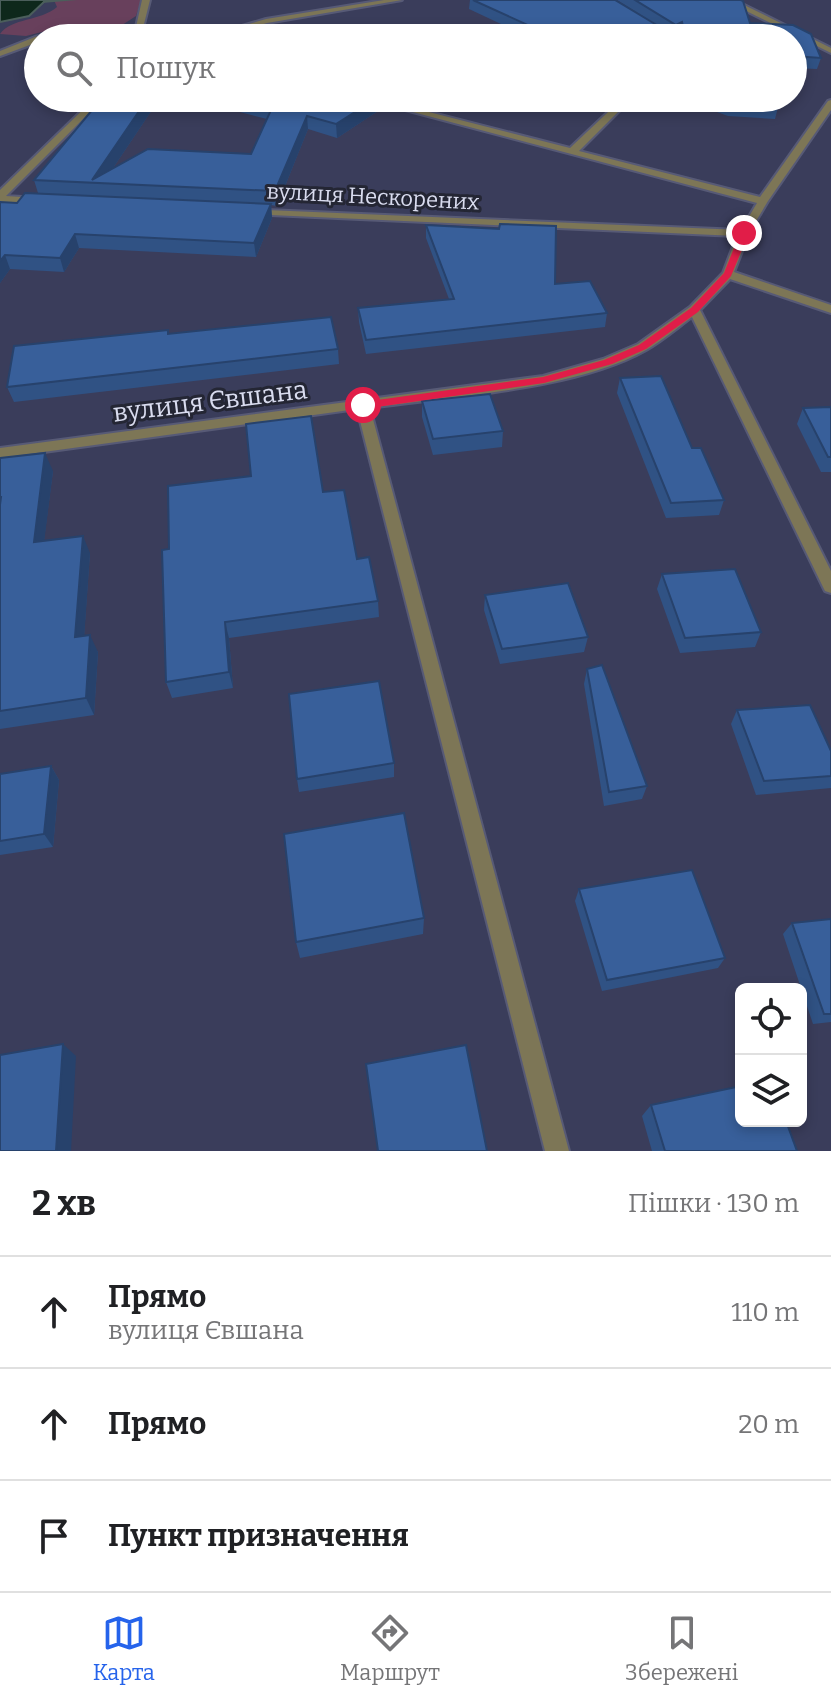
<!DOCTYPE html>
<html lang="uk">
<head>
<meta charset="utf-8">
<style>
  body { margin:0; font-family:Bitter,serif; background:#f6f6f6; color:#202124 }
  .controls { position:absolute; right:24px; bottom:24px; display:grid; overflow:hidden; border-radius:12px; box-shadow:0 4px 12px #0003 }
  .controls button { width:72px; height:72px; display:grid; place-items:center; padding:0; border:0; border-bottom:2px solid #e0e0e0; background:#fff; color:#202124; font:40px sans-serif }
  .stop { position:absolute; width:24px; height:24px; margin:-18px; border:6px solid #e11d48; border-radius:50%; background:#fff }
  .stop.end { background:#e11d48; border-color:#fff; box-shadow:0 2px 8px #0008 }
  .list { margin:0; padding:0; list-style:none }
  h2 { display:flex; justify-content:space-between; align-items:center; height:104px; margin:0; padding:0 32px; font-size:34px }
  h2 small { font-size:26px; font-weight:400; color:#757577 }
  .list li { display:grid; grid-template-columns:52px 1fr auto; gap:24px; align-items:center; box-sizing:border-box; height:112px; padding:0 32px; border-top:2px solid #e0e0e0 }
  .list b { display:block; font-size:30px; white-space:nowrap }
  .list p { margin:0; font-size:26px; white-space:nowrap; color:#757577 }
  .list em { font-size:26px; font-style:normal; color:#757577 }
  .icon { flex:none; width:44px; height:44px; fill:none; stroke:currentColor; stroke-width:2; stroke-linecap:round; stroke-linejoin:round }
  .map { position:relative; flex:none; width:831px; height:1151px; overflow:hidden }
  .search { position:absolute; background:#fff; box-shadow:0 4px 12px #0003; left:24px; right:24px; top:24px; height:88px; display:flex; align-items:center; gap:20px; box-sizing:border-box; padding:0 28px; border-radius:44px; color:#757577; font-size:30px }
  .sheet { height:440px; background:#fff }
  nav { display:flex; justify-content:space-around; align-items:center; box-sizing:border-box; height:112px; border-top:2px solid #e0e0e0; background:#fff; font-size:22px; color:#757577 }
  nav a { display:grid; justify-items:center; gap:4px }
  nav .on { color:#2563eb }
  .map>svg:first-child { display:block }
</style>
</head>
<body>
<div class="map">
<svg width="831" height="1151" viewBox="0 0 831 1151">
  <rect width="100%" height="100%" fill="#3a3d5b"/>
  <path fill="#68405c" d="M54,0H141L136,16L119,27H61L26,36L0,34C11,18 41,21 57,7Z"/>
  <path fill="#0e281b" stroke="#4b5e5b" stroke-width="2" d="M0,0H46L29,16L0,22Z"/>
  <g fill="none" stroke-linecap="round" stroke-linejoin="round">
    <path fill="#4b5e5b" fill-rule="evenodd" d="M44,0H77L42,3Z"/>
    <defs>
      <g id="minor">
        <path d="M142,0H150L143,28L155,38H146L137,31L74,32L52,38H38V42L0,56V51L35,37L74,28L136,27Z"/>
        <path d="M384,0H402L267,23L214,38H201L266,19Z"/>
        <path d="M724,0H734L831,48V53Z"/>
        <path d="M645,22L671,36L672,38H662L642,26Z"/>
        <path d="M95,98H104L6,196L38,198L43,201L42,203L0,202V190Z"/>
        <path d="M360,98H374L570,148L623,98H632L579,151L760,197L828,101L831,100V110L768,201L749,233L734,272L831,305V313L730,279L700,310L831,571V593L825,591L823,587L692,317C677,328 662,341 646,350C575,390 452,396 370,408L569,1151H545L357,409L0,458V448L543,376L603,359L638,344L690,307L723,273L737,236L249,214L245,213V209L741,230L757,203Z"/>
      </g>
    </defs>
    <use href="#minor" stroke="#575a76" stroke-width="4"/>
    <use href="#minor" fill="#7d7656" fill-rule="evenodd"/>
  </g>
  <g fill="#305284">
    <path d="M470,0H615L651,21L617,0H741L743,1L750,23L793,25L811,34L821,58L817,69L793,68V38H681L680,33L674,36L665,30L663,38H531L469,9Z"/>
    <path d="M94,98H160L113,168L251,154L267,119L240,112L239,98H384V107L337,138L308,129L277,206L271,205L272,218L256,257L79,248L64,272L10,269L0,283V202L17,203L38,193L34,180L96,106Z"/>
    <path d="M704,98H776L778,107L775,119L728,116L706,108Z"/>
    <path d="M426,225L555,284L607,313L605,327L366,354L359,322L358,308L449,299L426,238Z"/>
    <path d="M168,330V334L338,349L339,364L14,402L7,387Z"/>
    <path d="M620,378L724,500L719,515L666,518L617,393Z"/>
    <path d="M422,401L503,431L502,447L433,455L422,417Z"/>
    <path d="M831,407V472H821L797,424L803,408Z"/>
    <path d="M0,458L53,471L44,540L90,553L84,636L98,652L94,715L0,729Z"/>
    <path d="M323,492L378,601L379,617L229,638L233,688L172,698L166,682Z"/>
    <path d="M662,574L761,632L755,647L680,653L657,589Z"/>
    <path d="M485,595L588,637L584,652L500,664L484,610Z"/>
    <path d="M587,669L647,786L642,799L604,806L584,684Z"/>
    <path d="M737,710L831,751V788L756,795L731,724Z"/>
    <path d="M394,763V777L299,792L297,779Z"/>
    <path d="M51,766L59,780L53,847L0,855V774Z"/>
    <path d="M579,889L725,958L718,968L602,991L575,901Z"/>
    <path d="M424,918L423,934L300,958L296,942Z"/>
    <path d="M831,919V1022L813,1024L783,934L792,923Z"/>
    <path d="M651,1105L797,1151H652L642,1116Z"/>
  </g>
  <g fill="#27426c">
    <path d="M682,22L680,33L674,36L676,25Z"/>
    <path d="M665,30L663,38H646Z"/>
    <path d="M148,98H160L103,183L92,180Z"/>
    <path d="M377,98H384V107L337,138L336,124Z"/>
    <path d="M307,116L308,129L277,206L275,191Z"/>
    <path d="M271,204L272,218L256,257L254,243Z"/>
    <path d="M75,234L79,248L64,272L60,258Z"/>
    <path d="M5,255L10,269L0,283V261Z"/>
    <path d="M45,453L53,471L42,559L34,542Z"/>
    <path d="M83,536L90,553L83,654L75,637Z"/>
    <path d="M225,622L229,638L233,688L229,672Z"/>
    <path d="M90,635L98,652L94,715L86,698Z"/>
    <path d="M51,766L59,780L53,847L44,834Z"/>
    <path d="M63,1044L76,1056L71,1151H56Z"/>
  </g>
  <g fill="#385f9a" stroke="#27426c" stroke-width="2">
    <path d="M473,0H615L665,30L646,38H556Z"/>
    <path d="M635,0H741L743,1L750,23L793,25L811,34L821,58L793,56V38H686L682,22L676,25Z"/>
    <path d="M102,98H148L92,180L148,149L251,154L272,108L239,98H377L336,124L307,116L275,191L34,180Z"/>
    <path d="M713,98H776L778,107L731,104Z"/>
    <path d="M25,193L271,204L254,243L75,234L60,258L5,255L0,261V202L17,203Z"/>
    <path d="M500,224L556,226L555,284L590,281L607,313L366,340L358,308L454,299L426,225L499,229Z"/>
    <path d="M331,317L338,349L7,387L14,346L168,330V334Z"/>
    <path d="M661,376L692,448H701L724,500L671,503L620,378Z"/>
    <path d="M490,394L503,431L433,439L422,401Z"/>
    <path d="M831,407V457H828L803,408Z"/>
    <path d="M311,416L323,492L344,490L357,559L369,557L378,601L225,622L229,672L166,682L162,550L169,549L168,486L251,476L246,424Z"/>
    <path d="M45,453L34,542L83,536L75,637L90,635L86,698L0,711V505L1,497H0V458Z"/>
    <path d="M735,569L761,632L685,638L662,574Z"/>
    <path d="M568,583L588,637L502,649L485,595Z"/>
    <path d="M602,665L647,786L609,792L587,669Z"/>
    <path d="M379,681L394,763L297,779L289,694Z"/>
    <path d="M810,705L831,751V776L764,781L737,710Z"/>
    <path d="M51,766L44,834L0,841V774Z"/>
    <path d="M404,813L424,918L296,942L284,834Z"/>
    <path d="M692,870L725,958L607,980L579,889Z"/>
    <path d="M831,919V1014H824L792,923Z"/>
    <path d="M63,1044L56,1151H0V1055Z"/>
    <path d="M466,1045L487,1151H378L366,1064Z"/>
    <path d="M741,1086V1121H786L797,1151H665L651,1105Z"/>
  </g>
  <path fill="#e11d48" d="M744,231L749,233L731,276L698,312L646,349L612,364L544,383L363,409L358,405L363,402L543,377L604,360L639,345L691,308L724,273L740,233Z"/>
  <g text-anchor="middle" stroke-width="6" stroke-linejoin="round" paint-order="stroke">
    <g font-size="22" fill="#d9dcef" stroke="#242634">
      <text transform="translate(373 196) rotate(3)" y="8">вулиця Нескорених</text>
    </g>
    <g font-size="26" fill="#d9dcef" stroke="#242634">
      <text transform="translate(210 401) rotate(-7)" y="9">вулиця Євшана</text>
    </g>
  </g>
</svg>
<div class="controls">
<button><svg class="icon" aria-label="locate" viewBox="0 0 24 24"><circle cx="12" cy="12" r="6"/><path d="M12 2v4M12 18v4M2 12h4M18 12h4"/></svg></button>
<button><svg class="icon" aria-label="layers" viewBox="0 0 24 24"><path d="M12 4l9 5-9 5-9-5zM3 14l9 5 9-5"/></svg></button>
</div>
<div class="stop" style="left:363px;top:405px"></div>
<div class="stop end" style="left:744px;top:233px"></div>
<div class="search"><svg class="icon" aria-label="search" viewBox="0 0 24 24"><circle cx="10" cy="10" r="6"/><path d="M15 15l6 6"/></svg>Пошук</div>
</div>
<section class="sheet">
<h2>2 хв<small>Пішки · 130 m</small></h2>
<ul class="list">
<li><svg class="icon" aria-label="ahead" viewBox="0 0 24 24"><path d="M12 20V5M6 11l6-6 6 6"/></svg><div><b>Прямо</b><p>вулиця Євшана</p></div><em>110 m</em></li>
<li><svg class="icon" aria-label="ahead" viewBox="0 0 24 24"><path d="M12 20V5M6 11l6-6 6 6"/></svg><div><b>Прямо</b></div><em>20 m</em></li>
<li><svg class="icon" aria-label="arrive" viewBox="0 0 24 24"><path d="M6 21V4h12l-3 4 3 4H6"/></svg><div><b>Пункт призначення</b></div></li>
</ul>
</section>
<nav>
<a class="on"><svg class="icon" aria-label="map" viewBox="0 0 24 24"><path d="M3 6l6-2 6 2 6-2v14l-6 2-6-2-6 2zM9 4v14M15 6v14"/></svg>Карта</a>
<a><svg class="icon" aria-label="directions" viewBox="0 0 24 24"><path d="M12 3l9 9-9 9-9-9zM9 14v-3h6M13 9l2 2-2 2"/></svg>Маршрут</a>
<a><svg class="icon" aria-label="saved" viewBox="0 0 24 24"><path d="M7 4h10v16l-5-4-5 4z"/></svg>Збережені</a>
</nav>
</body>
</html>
